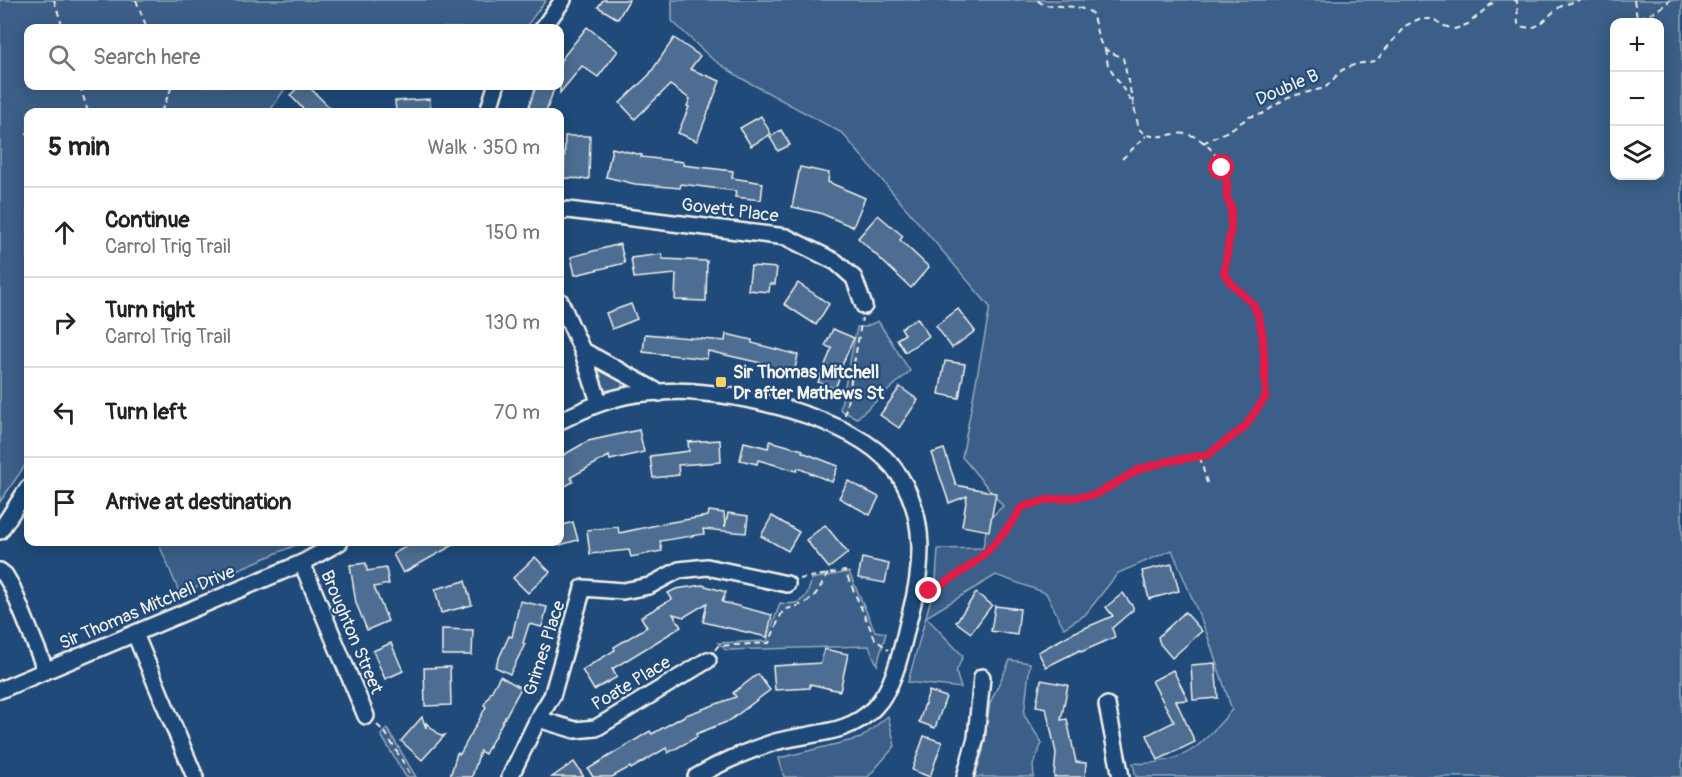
<!DOCTYPE html>
<html lang="en">
<head>
<meta charset="utf-8">
<style>
  body { margin:0; font-family:Pangolin,sans-serif; background:#f6f6f6; color:#222 }
  .controls { position:absolute; right:18px; top:18px; display:grid; overflow:hidden; border-radius:12px; box-shadow:0 3px 15px #0003 }
  .controls button { width:54px; height:54px; display:grid; place-items:center; padding:0; border:0; border-bottom:2px solid #e0e0e0; background:#fff; color:#222; font:30px sans-serif }
  .stop { position:absolute; width:18px; height:18px; margin:-14px; border:4px solid #e11d48; border-radius:50%; background:#fff }
  .stop.end { background:#e11d48; border-color:#fff; box-shadow:0 2px 6px #0008 }
  .list { margin:0; padding:0; list-style:none }
  h2 { display:flex; justify-content:space-between; align-items:center; height:78px; margin:0; padding:0 24px; font-size:26px }
  h2 small { font-size:20px; font-weight:400; color:#767676 }
  .list li { display:grid; grid-template-columns:39px 1fr auto; gap:18px; align-items:center; box-sizing:border-box; height:90px; padding:0 24px; border-top:2px solid #e0e0e0 }
  .list b { display:block; font-size:22px; white-space:nowrap }
  .list p { margin:0; font-size:20px; white-space:nowrap; color:#767676 }
  .list em { font-size:20px; font-style:normal; color:#767676 }
  .icon { flex:none; width:33px; height:33px; fill:none; stroke:currentColor; stroke-width:2; stroke-linecap:round; stroke-linejoin:round }
  .map { position:relative; flex:none; width:1682px; height:777px; overflow:hidden }
  .search { position:absolute; background:#fff; box-shadow:0 3px 15px #0003; left:24px; top:24px; width:540px; height:66px; display:flex; align-items:center; gap:15px; box-sizing:border-box; padding:0 21px; border-radius:12px; color:#767676; font-size:22px }
  .panel { position:absolute; background:#fff; box-shadow:0 3px 15px #0003; left:24px; top:108px; width:540px; height:438px; border-radius:12px }
  .map>svg:first-child { display:block }
</style>
</head>
<body>
<div class="map">
<svg width="1682" height="777" viewBox="0 0 1682 777">
  <rect width="100%" height="100%" fill="#1f4a7a"/>
  <filter id="ink" filterUnits="userSpaceOnUse"><feTurbulence type="fractalNoise" baseFrequency=".0167" numOctaves="2"/><feDisplacementMap in="SourceGraphic" scale="12" xChannelSelector="R" yChannelSelector="G"/><feConvolveMatrix kernelMatrix="1 2 1 2 8 2 1 2 1" color-interpolation-filters="sRGB"/></filter>
  <g filter="url(#ink)">
    <g fill="#3a5f88" stroke="#97a8b8" stroke-width="1.5" fill-rule="evenodd">
      <path d="M0,0H546L525,28H28V86H287L269,112H28V461L0,502Z"/>
      <path d="M672,0H1682V777H1136L1133,763C1154,765 1179,760 1196,747C1209,737 1221,722 1232,710L1207,634L1172,550L1118,573L1085,615L1064,628L1046,593L996,575L926,617L963,656L956,672L961,688L908,682L936,580L938,549L983,548L988,520L1003,506L962,457L990,307L842,133L741,78L711,58L672,21ZM1614,22H1660V176H1614Z"/>
      <path d="M878,321L910,371L857,418L840,410L857,327H865Z"/>
      <path d="M600,366L624,381L621,388L603,391L595,367Z"/>
      <path d="M158,542H303L180,594Z"/>
      <path d="M849,572L875,631L886,633L877,665L869,646L726,650L718,643L767,641L780,603C800,606 809,599 811,579Z"/>
      <path d="M1010,660L1030,663L1024,715L1042,743L1033,765L1034,777H974L983,751L990,703Z"/>
      <path d="M888,716L895,746L868,777H784L779,758L861,738Z"/>
      <path d="M387,728L416,777H406L381,735Z"/>
    </g>
    <g fill="#4d6e92" stroke="#f4f1e8" stroke-width="1.5">
      <path d="M603,0H629L618,19L598,7Z"/>
      <path d="M587,27L618,51L598,77L582,66L560,93V61Z"/>
      <path d="M674,38L700,56L690,69L720,81L697,141L678,133L689,107L687,106L690,99L670,85L635,119L620,103L649,75Z"/>
      <path d="M300,86H308L334,112H306L290,95Z"/>
      <path d="M536,86H555L546,112H527Z"/>
      <path d="M430,99L431,112H396L395,101Z"/>
      <path d="M761,116L771,134L751,146L740,128Z"/>
      <path d="M781,130L790,145L778,151L770,137Z"/>
      <path d="M565,136H590L589,179L564,178Z"/>
      <path d="M612,148L642,155L641,157L684,162L683,165L733,171L732,178L763,183L761,200L735,197L736,191L681,184L680,188L635,184L606,177Z"/>
      <path d="M800,167L829,173L828,182L865,198L853,227L820,213L792,207Z"/>
      <path d="M878,215L903,236L900,240L929,267L911,288L858,238Z"/>
      <path d="M620,244L625,263L575,275L571,257Z"/>
      <path d="M662,254L663,259L707,261L706,301L675,300L676,274L634,278L631,258Z"/>
      <path d="M751,266L777,268L775,284H770L769,292L748,290Z"/>
      <path d="M798,283L829,304L816,325L784,304Z"/>
      <path d="M631,304L637,319L612,329L606,313Z"/>
      <path d="M958,309L975,331L952,348L936,326Z"/>
      <path d="M917,318L929,336L905,352L897,339L905,334L901,328Z"/>
      <path d="M833,329L854,338L839,372L841,373L835,389L818,382L832,348L825,346Z"/>
      <path d="M645,334L725,341L726,334L752,340V343L798,355L794,373L760,365L761,363L708,351L707,359L643,352Z"/>
      <path d="M945,361L965,364L959,398L939,394Z"/>
      <path d="M900,387L918,400L899,428L880,415Z"/>
      <path d="M639,430L644,452L610,460L609,456L571,477L573,482L560,489V457L588,441Z"/>
      <path d="M720,440L721,462L678,465L679,475L653,478L650,456L689,451L688,442Z"/>
      <path d="M770,441L803,450L802,452L838,466L832,482L798,468L797,471L758,460L757,464L740,460L744,442L768,448Z"/>
      <path d="M944,449L956,485L996,493L989,531L962,526L967,496L949,503L932,453Z"/>
      <path d="M848,481L879,497L870,515L839,498Z"/>
      <path d="M709,511L724,513L725,527L728,513L748,516L746,533L703,529L704,534L660,541L662,551L631,557L629,550L590,554L587,530L618,527L619,533L666,523L708,516Z"/>
      <path d="M772,516L799,532L788,551L761,536Z"/>
      <path d="M573,522L578,540L560,545V526Z"/>
      <path d="M825,525L848,553L829,568L806,540Z"/>
      <path d="M414,542H459L403,573L393,554Z"/>
      <path d="M535,557L550,572L528,593L513,578Z"/>
      <path d="M862,558L889,564L885,583L858,578Z"/>
      <path d="M366,563L367,571L386,568L389,584L374,587L388,621L367,630L356,603L350,565Z"/>
      <path d="M1172,564L1179,591L1149,599L1142,571Z"/>
      <path d="M465,581L472,605L441,613L435,589Z"/>
      <path d="M702,585L726,592L722,602L772,615L767,637L703,622L707,603L684,617L673,614L681,627L612,669L617,677L594,690L582,670L615,650L614,647L647,627L641,617L672,599L668,593L676,589Z"/>
      <path d="M976,593L992,605L971,633L956,622Z"/>
      <path d="M1123,593L1133,607V610L1112,628L1115,637L1081,652L1080,650L1046,667L1038,652L1073,633L1113,616L1106,607Z"/>
      <path d="M520,601L547,607L542,627L529,624L523,643L525,644L510,674L495,667L509,636L512,637Z"/>
      <path d="M995,606L1020,609L1017,635L991,631Z"/>
      <path d="M1185,612L1202,631L1172,658L1160,644L1158,637Z"/>
      <path d="M442,629L473,630L472,655H442Z"/>
      <path d="M391,643L403,671L385,679L373,651Z"/>
      <path d="M824,649L848,654L840,691L810,684V688L775,690L773,666L821,663Z"/>
      <path d="M1215,663L1218,698L1193,700L1191,665Z"/>
      <path d="M450,667L451,705L425,706L424,668Z"/>
      <path d="M1173,670L1188,700L1176,701L1195,742L1158,760L1147,735L1174,722L1152,681Z"/>
      <path d="M758,674L770,690L729,721L696,734L697,737L668,753L666,748L631,769L630,767L612,777H593L588,769L650,731L652,734L686,715L736,697L733,693Z"/>
      <path d="M500,676L521,688L485,754L480,751L472,777H450L457,753L460,754L486,707L484,705Z"/>
      <path d="M1041,680L1068,685L1061,720L1067,719L1076,762L1086,763L1085,777H1054L1056,753L1046,708L1036,706Z"/>
      <path d="M929,691L946,697L935,728L919,722Z"/>
      <path d="M422,717L426,728V723L441,736L445,735L422,760L401,741Z"/>
      <path d="M924,736L942,742L930,777L912,770Z"/>
      <path d="M574,762L584,777H552Z"/>
    </g>
    <g fill="none" stroke-linecap="round" stroke-linejoin="round">
      <defs>
        <g id="minor">
          <path d="M543,28L563,0"/>
          <path d="M488,112L496,86"/>
          <path d="M560,212L568,210L786,237L836,262L854,278L864,306"/>
          <path d="M560,301L582,350L599,402"/>
          <path d="M582,350L660,393"/>
          <path d="M560,421C585,409 608,398 636,394C654,392 677,390 695,392C756,397 864,421 899,475C927,518 923,568 910,615C902,645 897,683 875,707C849,736 809,732 775,742C747,751 721,762 696,777"/>
          <path d="M0,531L28,488"/>
          <path d="M302,563L366,716"/>
          <path d="M0,571L5,575L12,587L46,671"/>
          <path d="M135,634L195,777"/>
          <path d="M0,690L302,563L340,542"/>
          <path d="M1107,705L1121,777"/>
          <path d="M538,719L575,730L596,728L708,660"/>
          <path d="M510,777L538,719L552,696L583,588L623,591L649,586L679,570L707,567L787,584"/>
          <path d="M965,777L976,738L982,677"/>
        </g>
      </defs>
      <use href="#minor" stroke="#f4f1e8" stroke-width="20"/>
      <g stroke="#f4f1e8" stroke-width="2" stroke-dasharray="6 4.5" stroke-linecap="butt">
        <path d="M54,0L63,28"/>
        <path d="M136,0L147,28"/>
        <path d="M1514,0L1517,1L1518,25C1540,34 1544,17 1560,7C1566,3 1573,3 1579,0"/>
        <path d="M1634,0L1637,18C1650,15 1661,9 1670,0"/>
        <path d="M1105,49L1108,65L1134,106"/>
        <path d="M80,86L88,112"/>
        <path d="M161,112L171,89L169,86"/>
        <path d="M26,133L28,134"/>
        <path d="M1203,143L1230,130L1249,117L1262,114L1288,97L1325,88L1342,70L1356,64L1376,61L1405,26L1419,19H1434L1444,26L1455,29L1468,24L1496,0"/>
        <path d="M1122,159L1146,136"/>
        <path d="M845,415L862,318"/>
        <path d="M1200,457L1207,483"/>
        <path d="M799,579L845,571L875,639L888,650"/>
        <path d="M928,591C969,573 999,545 1022,507L1047,500L1095,495L1140,469L1169,461L1207,455L1244,428L1266,396L1264,339L1259,317L1252,303L1231,283L1224,273C1226,258 1230,243 1231,227C1232,218 1230,209 1228,200C1226,194 1228,188 1227,182C1224,163 1207,138 1187,134C1168,131 1155,144 1139,129L1123,58C1118,55 1110,53 1105,49C1097,42 1096,22 1091,12L1077,7L1044,5L1037,0"/>
        <path d="M715,650L718,646L769,643L783,610C812,603 815,598 828,573"/>
        <path d="M377,725L385,732L412,777"/>
      </g>
      <use href="#minor" stroke="#1f4a7a" stroke-width="15"/>
    </g>
  </g>
  <g fill="none" stroke-linecap="round" stroke-linejoin="round" filter="url(#ink)">
    <path stroke="#e11d48" stroke-width="8" d="M929,591C970,571 998,546 1022,507L1047,500L1095,495L1140,469L1169,461L1207,455L1244,428L1266,396L1263,339L1259,317L1252,303L1231,283L1224,273L1231,228V206L1227,199V182L1222,168"/>
  </g>
  <rect fill="#ffd166" stroke="#1f4a7a" stroke-width="2" x="715" y="376" width="12" height="12" rx="3"/>
  <g text-anchor="middle" stroke-width="4.5" stroke-linejoin="round" paint-order="stroke">
    <g font-size="18" fill="#f4f1e8" stroke="#1f4a7a">
      <text transform="translate(1287 87) rotate(-23)" y="6">Double B</text>
      <text transform="translate(730 210) rotate(7)" y="6">Govett Place</text>
      <text transform="translate(147 607) rotate(-23)" y="6">Sir Thomas Mitchell Drive</text>
      <text transform="translate(352 632) rotate(67)" y="6">Broughton Street</text>
      <text transform="translate(544 648) rotate(-72)" y="6">Grimes Place</text>
      <text transform="translate(631 683) rotate(-31)" y="6">Poate Place</text>
    </g>
    <g font-size="18" font-weight="bold" fill="#f4f1e8" stroke="#1f4a7a" text-anchor="start">
      <text x="733" y="378">Sir Thomas Mitchell<tspan x="733" dy="21">Dr after Mathews St</tspan></text>
    </g>
  </g>
</svg>
<div class="controls">
<button>+</button>
<button>−</button>
<button><svg class="icon" aria-label="layers" viewBox="0 0 24 24"><path d="M12 4l9 5-9 5-9-5zM3 14l9 5 9-5"/></svg></button>
</div>
<div class="stop" style="left:1222px;top:168px"></div>
<div class="stop end" style="left:929px;top:591px"></div>
<div class="search"><svg class="icon" aria-label="search" viewBox="0 0 24 24"><circle cx="10" cy="10" r="6"/><path d="M15 15l6 6"/></svg>Search here</div>
<section class="panel">
<h2>5 min<small>Walk · 350 m</small></h2>
<ul class="list">
<li><svg class="icon" aria-label="ahead" viewBox="0 0 24 24"><path d="M12 20V5M6 11l6-6 6 6"/></svg><div><b>Continue</b><p>Carrol Trig Trail</p></div><em>150 m</em></li>
<li><svg class="icon" aria-label="right" viewBox="0 0 24 24"><path d="M7 20v-9h11M14 6l5 5-5 5"/></svg><div><b>Turn right</b><p>Carrol Trig Trail</p></div><em>130 m</em></li>
<li><svg class="icon" aria-label="left" viewBox="0 0 24 24"><path d="M17 20v-9H6M10 6l-5 5 5 5"/></svg><div><b>Turn left</b></div><em>70 m</em></li>
<li><svg class="icon" aria-label="arrive" viewBox="0 0 24 24"><path d="M6 21V4h12l-3 4 3 4H6"/></svg><div><b>Arrive at destination</b></div></li>
</ul>
</section>
</div>
</body>
</html>
